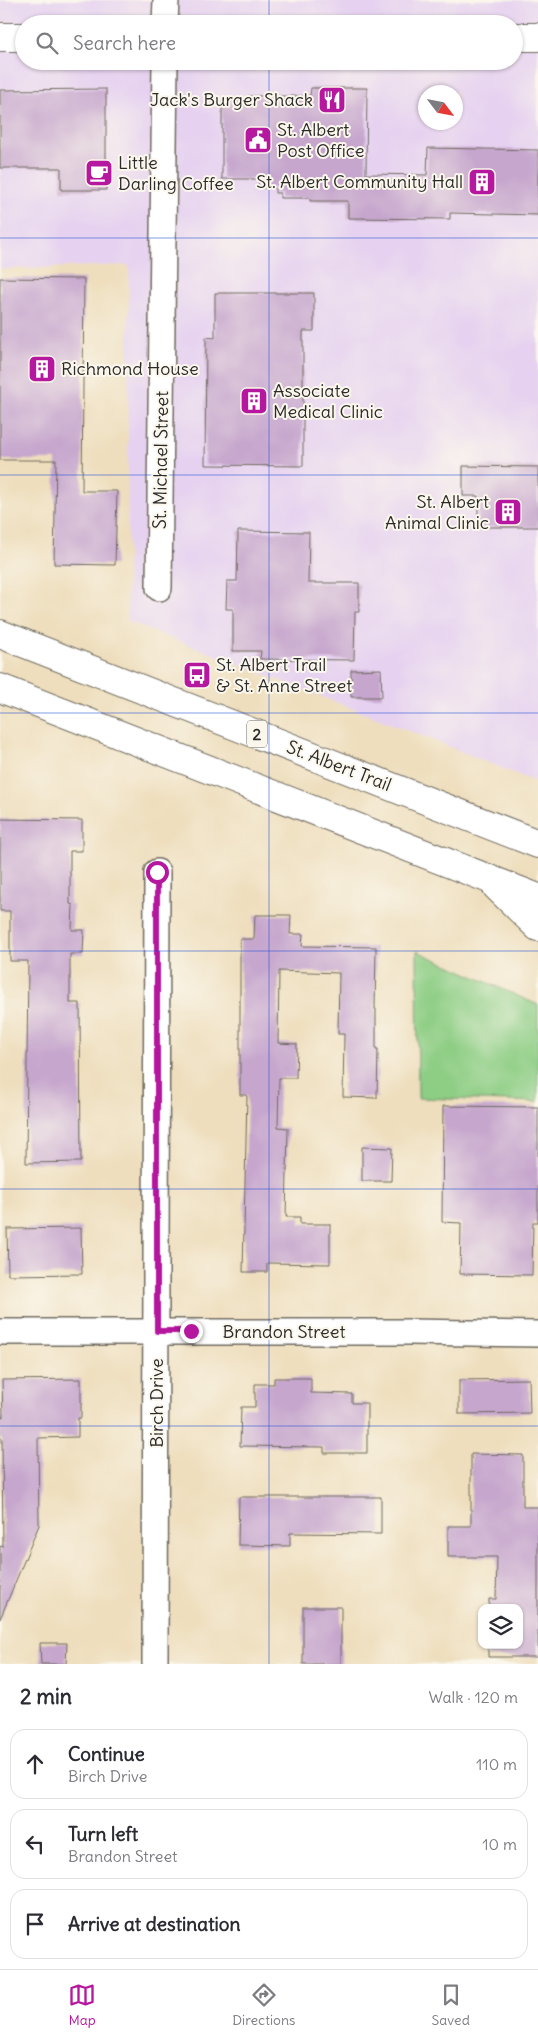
<!DOCTYPE html>
<html lang="en">
<head>
<meta charset="utf-8">
<style>
  body { margin:0; font-family:Delius,sans-serif; background:#f7f7f7; color:#2b2b33 }
  .controls { position:absolute; right:15px; bottom:15px; display:grid; overflow:hidden; border-radius:10px; box-shadow:0 1px 4px #0004 }
  .controls button { width:45px; height:45px; display:grid; place-items:center; padding:0; border:0; border-bottom:1px solid #e1e1e2; background:#fff; color:#2b2b33; font:25px sans-serif }
  .compass { position:absolute; left:418px; top:85px; width:45px; height:45px; border-radius:50%; background:#fff; box-shadow:0 1px 4px #0004; rotate:122deg }
  .stop { position:absolute; width:15px; height:15px; margin:-11px; border:4px solid #b5179e; border-radius:50%; background:#fff }
  .stop.end { background:#b5179e; border-color:#fff; box-shadow:0 1px 5px #0008 }
  .list { margin:0; padding:0; list-style:none }
  h2 { display:flex; justify-content:space-between; align-items:center; height:65px; margin:0; padding:0 20px; font-size:21px }
  h2 small { font-size:16px; font-weight:400; color:#7c7c81 }
  .list li { display:grid; grid-template-columns:32px 1fr auto; gap:15px; align-items:center; box-sizing:border-box; height:70px; margin:0 10px 10px; padding:0 10px; border:1px solid #e1e1e2; border-radius:15px }
  .list b { display:block; font-size:19px; white-space:nowrap }
  .list p { margin:0; font-size:16px; white-space:nowrap; color:#7c7c81 }
  .list em { font-size:16px; font-style:normal; color:#7c7c81 }
  .icon { flex:none; width:28px; height:28px; fill:none; stroke:currentColor; stroke-width:2; stroke-linecap:round; stroke-linejoin:round }
  .map { position:relative; flex:none; width:538px; height:1664px; overflow:hidden }
  .search { position:absolute; background:#fff; box-shadow:0 1px 4px #0004; left:15px; right:15px; top:15px; height:55px; display:flex; align-items:center; gap:12px; box-sizing:border-box; padding:0 18px; border-radius:28px; color:#7c7c81; font-size:19px }
  .sheet { height:305px; background:#fff }
  nav { display:flex; justify-content:space-around; align-items:center; box-sizing:border-box; height:70px; border-top:1px solid #e1e1e2; background:#fff; font-size:14px; color:#7c7c81 }
  nav a { display:grid; justify-items:center; gap:2px }
  nav .on { color:#b5179e }
  .map>svg:first-child { display:block }
</style>
</head>
<body>
<div class="map">
<svg width="538" height="1664" viewBox="0 0 538 1664">
  <rect width="100%" height="100%" fill="#fbf7ec"/>
  <filter id="ink" filterUnits="userSpaceOnUse"><feTurbulence type="fractalNoise" baseFrequency=".02" numOctaves="2"/><feDisplacementMap in="SourceGraphic" scale="10" xChannelSelector="R" yChannelSelector="G"/><feConvolveMatrix kernelMatrix="1 2 1 2 8 2 1 2 1" color-interpolation-filters="sRGB"/></filter>
  <filter id="wash" filterUnits="userSpaceOnUse"><feTurbulence type="fractalNoise" baseFrequency=".0096" numOctaves="4" result="noise"/><feDisplacementMap in="SourceGraphic" scale="20" xChannelSelector="R" yChannelSelector="G"/><feGaussianBlur stdDeviation="1.12" result="paint"/><feColorMatrix in="noise" values="0 0 0 0 0 0 0 0 0 0 0 0 0 0 0 0 0 1.4 0 .05"/><feComposite in="paint" operator="in"/></filter>
  <g filter="url(#wash)">
    <rect width="100%" height="100%" fill="#eedebd"/>
    <path fill="#e6d2f0" fill-rule="evenodd" d="M0,0H538V783L428,738L127,621L129,265L0,269ZM24,24H514V61H24ZM426,92H456V122H426Z"/>
    <path fill="#8dcd84" stroke="#5c7c58" d="M417,951L538,1005V1102L418,1098Z"/>
    <g id="blocks">
      <g fill="#c6a6cd">
        <path d="M311,88H367L366,174L427,175L428,148L538,150V215L450,213V219L348,218V201H310V198H280V193H275V188H259L258,179H222V102L248,101V96H310Z"/>
        <path d="M106,89V190H61V168H0V90Z"/>
        <path d="M0,278L84,279L82,491H117L115,565L54,564L56,460H0Z"/>
        <path d="M215,293H314V331H303V466L205,465L206,337L215,338Z"/>
        <path d="M463,466L538,467V527H478V496H463Z"/>
        <path d="M238,531L309,532L308,583H359V612H355L354,660L260,659L261,651H233V609H226L227,581H237Z"/>
        <path d="M381,669L382,697H351V670Z"/>
        <path d="M0,819L82,820V851H70V904L73,905L72,930H84L83,954H70V1003H80L81,1162L26,1163L28,961H10V911H0Z"/>
        <path d="M255,915H291L290,934H303L302,946L376,947L375,1009H376V1049H378L377,1098L343,1097L344,1034H338L339,973L279,971L278,1043L297,1044L296,1078H279L278,1127L288,1128L286,1217H300V1224H330V1264L267,1263V1272H243L247,1095H240V939H254Z"/>
        <path d="M443,1106L538,1107V1222H533L532,1275L460,1274L461,1223L442,1222Z"/>
        <path d="M362,1147L392,1148L391,1181H362Z"/>
        <path d="M81,1228L82,1274L8,1275L7,1229Z"/>
        <path d="M274,1378H311V1393L352,1394V1403H367V1453H324V1447L240,1446L241,1407H255V1384H274Z"/>
        <path d="M81,1379V1418H78V1437L38,1438L39,1525L0,1619V1546L3,1547L2,1438H0V1417H3L2,1380Z"/>
        <path d="M529,1379L530,1413L459,1414V1380Z"/>
        <path d="M471,1454L523,1455V1507H538V1657H488V1645H519V1608H489V1599H496L497,1557H448V1526H471Z"/>
        <path d="M239,1497H381V1534L290,1533V1546L238,1545Z"/>
        <rect x="303" y="1607" width="38" height="57"/>
        <path d="M40,1643H67L66,1664H41Z"/>
      </g>
    </g>
  </g>
  <g filter="url(#ink)">
    <use href="#blocks" fill-opacity="0" stroke="#6f6a5e" stroke-width="1"/>
    <g fill="none" stroke-linecap="round" stroke-linejoin="round">
      <defs>
        <g id="minor">
          <path d="M165,24L166,0"/>
          <path d="M159,588L165,61"/>
          <path d="M0,1332H409L538,1334"/>
          <path d="M155,1664L157,872"/>
        </g>
        <g id="tertiary">
          <path d="M0,37H24"/>
          <path d="M514,37H538"/>
        </g>
        <g id="primary">
          <path d="M0,634L538,844"/>
          <path d="M0,688L538,898"/>
          <path d="M497,887L538,927"/>
        </g>
      </defs>
      <use href="#minor" stroke="#6f6a5e" stroke-width="28"/>
      <use href="#tertiary" stroke="#6f6a5e" stroke-width="30"/>
      <use href="#primary" stroke="#6f6a5e" stroke-width="30"/>
      <use href="#minor" stroke="#fff" stroke-width="25"/>
      <use href="#tertiary" stroke="#fff" stroke-width="28"/>
      <use href="#primary" stroke="#fff" stroke-width="28"/>
    </g>
  </g>
  <g fill="none" stroke-linecap="round" stroke-linejoin="round" filter="url(#ink)">
    <path stroke="#b5179e" stroke-width="6" d="M157,872V1331H191"/>
  </g>
  <path fill="none" stroke="#1d4ed8" stroke-width="1" stroke-opacity="0.55" d="M269,0V24M269,61V1664M0,238H538M0,475H538M0,713H538M0,951H538M0,1189H538M0,1426H538"/>
  <defs>
    <symbol id="restaurant-square" viewBox="-11 -11 22 22"><rect x="-9" y="-9" width="18" height="18" rx="4" fill="#b5179e" stroke="#fbf7ec"/><path d="M-5-6h1v4h1v-4h1v4h1v-4h1v5L-1.5 .5V6h-2V.5L-5-1ZM5-6V6H3V1.5H1.5Q1.5-4 5-6Z" fill="#fff"/></symbol>
    <symbol id="civic-square" viewBox="-11 -11 22 22"><rect x="-9" y="-9" width="18" height="18" rx="4" fill="#b5179e" stroke="#fbf7ec"/><path d="M-.6-6.5H3V-4.5H.6V-3L4-1V1h2V6H-6V1h2V-1L-.6-3ZM-1.2 2.5V6h2.4V2.5Z" fill="#fff"/></symbol>
    <symbol id="cafe-square" viewBox="-11 -11 22 22"><rect x="-9" y="-9" width="18" height="18" rx="4" fill="#b5179e" stroke="#fbf7ec"/><path d="M-5.5-4.5H6V0H3Q3 3.5 0 3.5H-2.5Q-5.5 3.5-5.5 0ZM3-3.2v2h1.7v-2ZM-6 4.5H4V6H-6Z" fill="#fff"/></symbol>
    <symbol id="building-square" viewBox="-11 -11 22 22"><rect x="-9" y="-9" width="18" height="18" rx="4" fill="#b5179e" stroke="#fbf7ec"/><path d="M-4-6H4V6H1V3H-1V6H-4ZM-2.5-4.3h1.7v1.8h-1.7ZM.8-4.3h1.7v1.8H.8ZM-2.5-1h1.7V.8h-1.7ZM.8-1h1.7V.8H.8Z" fill="#fff"/></symbol>
    <symbol id="bus-square" viewBox="-11 -11 22 22"><rect x="-9" y="-9" width="18" height="18" rx="4" fill="#b5179e" stroke="#fbf7ec"/><path d="M-5-6H5V4H4V6H2V4H-2V6H-4V4H-5ZM-3.5-4V0h7V-4ZM-3.5 1.2v1.5H-2V1.2ZM2 1.2v1.5H3.5V1.2Z" fill="#fff"/></symbol>
  </defs>
  <g fill-rule="evenodd">
    <use href="#restaurant-square" x="316" y="84" width="32" height="32"/>
    <use href="#civic-square" x="242" y="124" width="32" height="32"/>
    <use href="#cafe-square" x="83" y="157" width="32" height="32"/>
    <use href="#building-square" x="466" y="166" width="32" height="32"/>
    <use href="#building-square" x="26" y="353" width="32" height="32"/>
    <use href="#building-square" x="238" y="385" width="32" height="32"/>
    <use href="#building-square" x="492" y="496" width="32" height="32"/>
    <use href="#bus-square" x="181" y="659" width="32" height="32"/>
  </g>
  <g text-anchor="middle" stroke-width="4" stroke-linejoin="round" paint-order="stroke">
    <rect fill="#fbf7ec" stroke="#696865" stroke-width="1" x="247" y="720.5" width="20" height="27" rx="4"/>
    <g font-size="16" font-weight="bold" fill="#2b2b2b">
      <text x="257" y="740">2</text>
    </g>
    <g font-size="18" fill="#2b2b2b" stroke="#fbf7ec" text-anchor="start">
      <text x="313" y="106" text-anchor="end">Jack's Burger Shack</text>
      <text x="277" y="136">St. Albert<tspan x="277" dy="21">Post Office</tspan></text>
      <text x="118" y="169">Little<tspan x="118" dy="21">Darling Coffee</tspan></text>
      <text x="463" y="188" text-anchor="end">St. Albert Community Hall</text>
      <text x="61" y="375">Richmond House</text>
      <text x="273" y="397">Associate<tspan x="273" dy="21">Medical Clinic</tspan></text>
      <text x="489" y="508" text-anchor="end">St. Albert<tspan x="489" dy="21">Animal Clinic</tspan></text>
      <text x="216" y="671">St. Albert Trail<tspan x="216" dy="21">&amp; St. Anne Street</tspan></text>
    </g>
    <g font-size="18" fill="#2b2b2b" stroke="#fbf7ec">
      <text transform="translate(161 460) rotate(-89)" y="6">St. Michael Street</text>
      <text transform="translate(339 766) rotate(21)" y="6">St. Albert Trail</text>
      <text x="284" y="1338">Brandon Street</text>
      <text transform="translate(157 1403) rotate(-90)" y="6">Birch Drive</text>
    </g>
  </g>
</svg>
<div class="controls">
<button><svg class="icon" aria-label="layers" viewBox="0 0 24 24"><path d="M12 4l9 5-9 5-9-5zM3 14l9 5 9-5"/></svg></button>
</div>
<svg class="compass" viewBox="-18 -18 36 36"><path d="M0-13l5 13h-10z" fill="#e53935"/><path d="M0 13l5-13h-10z" fill="#7c7c81"/></svg>
<div class="stop" style="left:157px;top:872px"></div>
<div class="stop end" style="left:191px;top:1331px"></div>
<div class="search"><svg class="icon" aria-label="search" viewBox="0 0 24 24"><circle cx="10" cy="10" r="6"/><path d="M15 15l6 6"/></svg>Search here</div>
</div>
<section class="sheet">
<h2>2 min<small>Walk · 120 m</small></h2>
<ul class="list">
<li><svg class="icon" aria-label="ahead" viewBox="0 0 24 24"><path d="M12 20V5M6 11l6-6 6 6"/></svg><div><b>Continue</b><p>Birch Drive</p></div><em>110 m</em></li>
<li><svg class="icon" aria-label="left" viewBox="0 0 24 24"><path d="M17 20v-9H6M10 6l-5 5 5 5"/></svg><div><b>Turn left</b><p>Brandon Street</p></div><em>10 m</em></li>
<li><svg class="icon" aria-label="arrive" viewBox="0 0 24 24"><path d="M6 21V4h12l-3 4 3 4H6"/></svg><div><b>Arrive at destination</b></div></li>
</ul>
</section>
<nav>
<a class="on"><svg class="icon" aria-label="map" viewBox="0 0 24 24"><path d="M3 6l6-2 6 2 6-2v14l-6 2-6-2-6 2zM9 4v14M15 6v14"/></svg>Map</a>
<a><svg class="icon" aria-label="directions" viewBox="0 0 24 24"><path d="M12 3l9 9-9 9-9-9zM9 14v-3h6M13 9l2 2-2 2"/></svg>Directions</a>
<a><svg class="icon" aria-label="saved" viewBox="0 0 24 24"><path d="M7 4h10v16l-5-4-5 4z"/></svg>Saved</a>
</nav>
</body>
</html>
